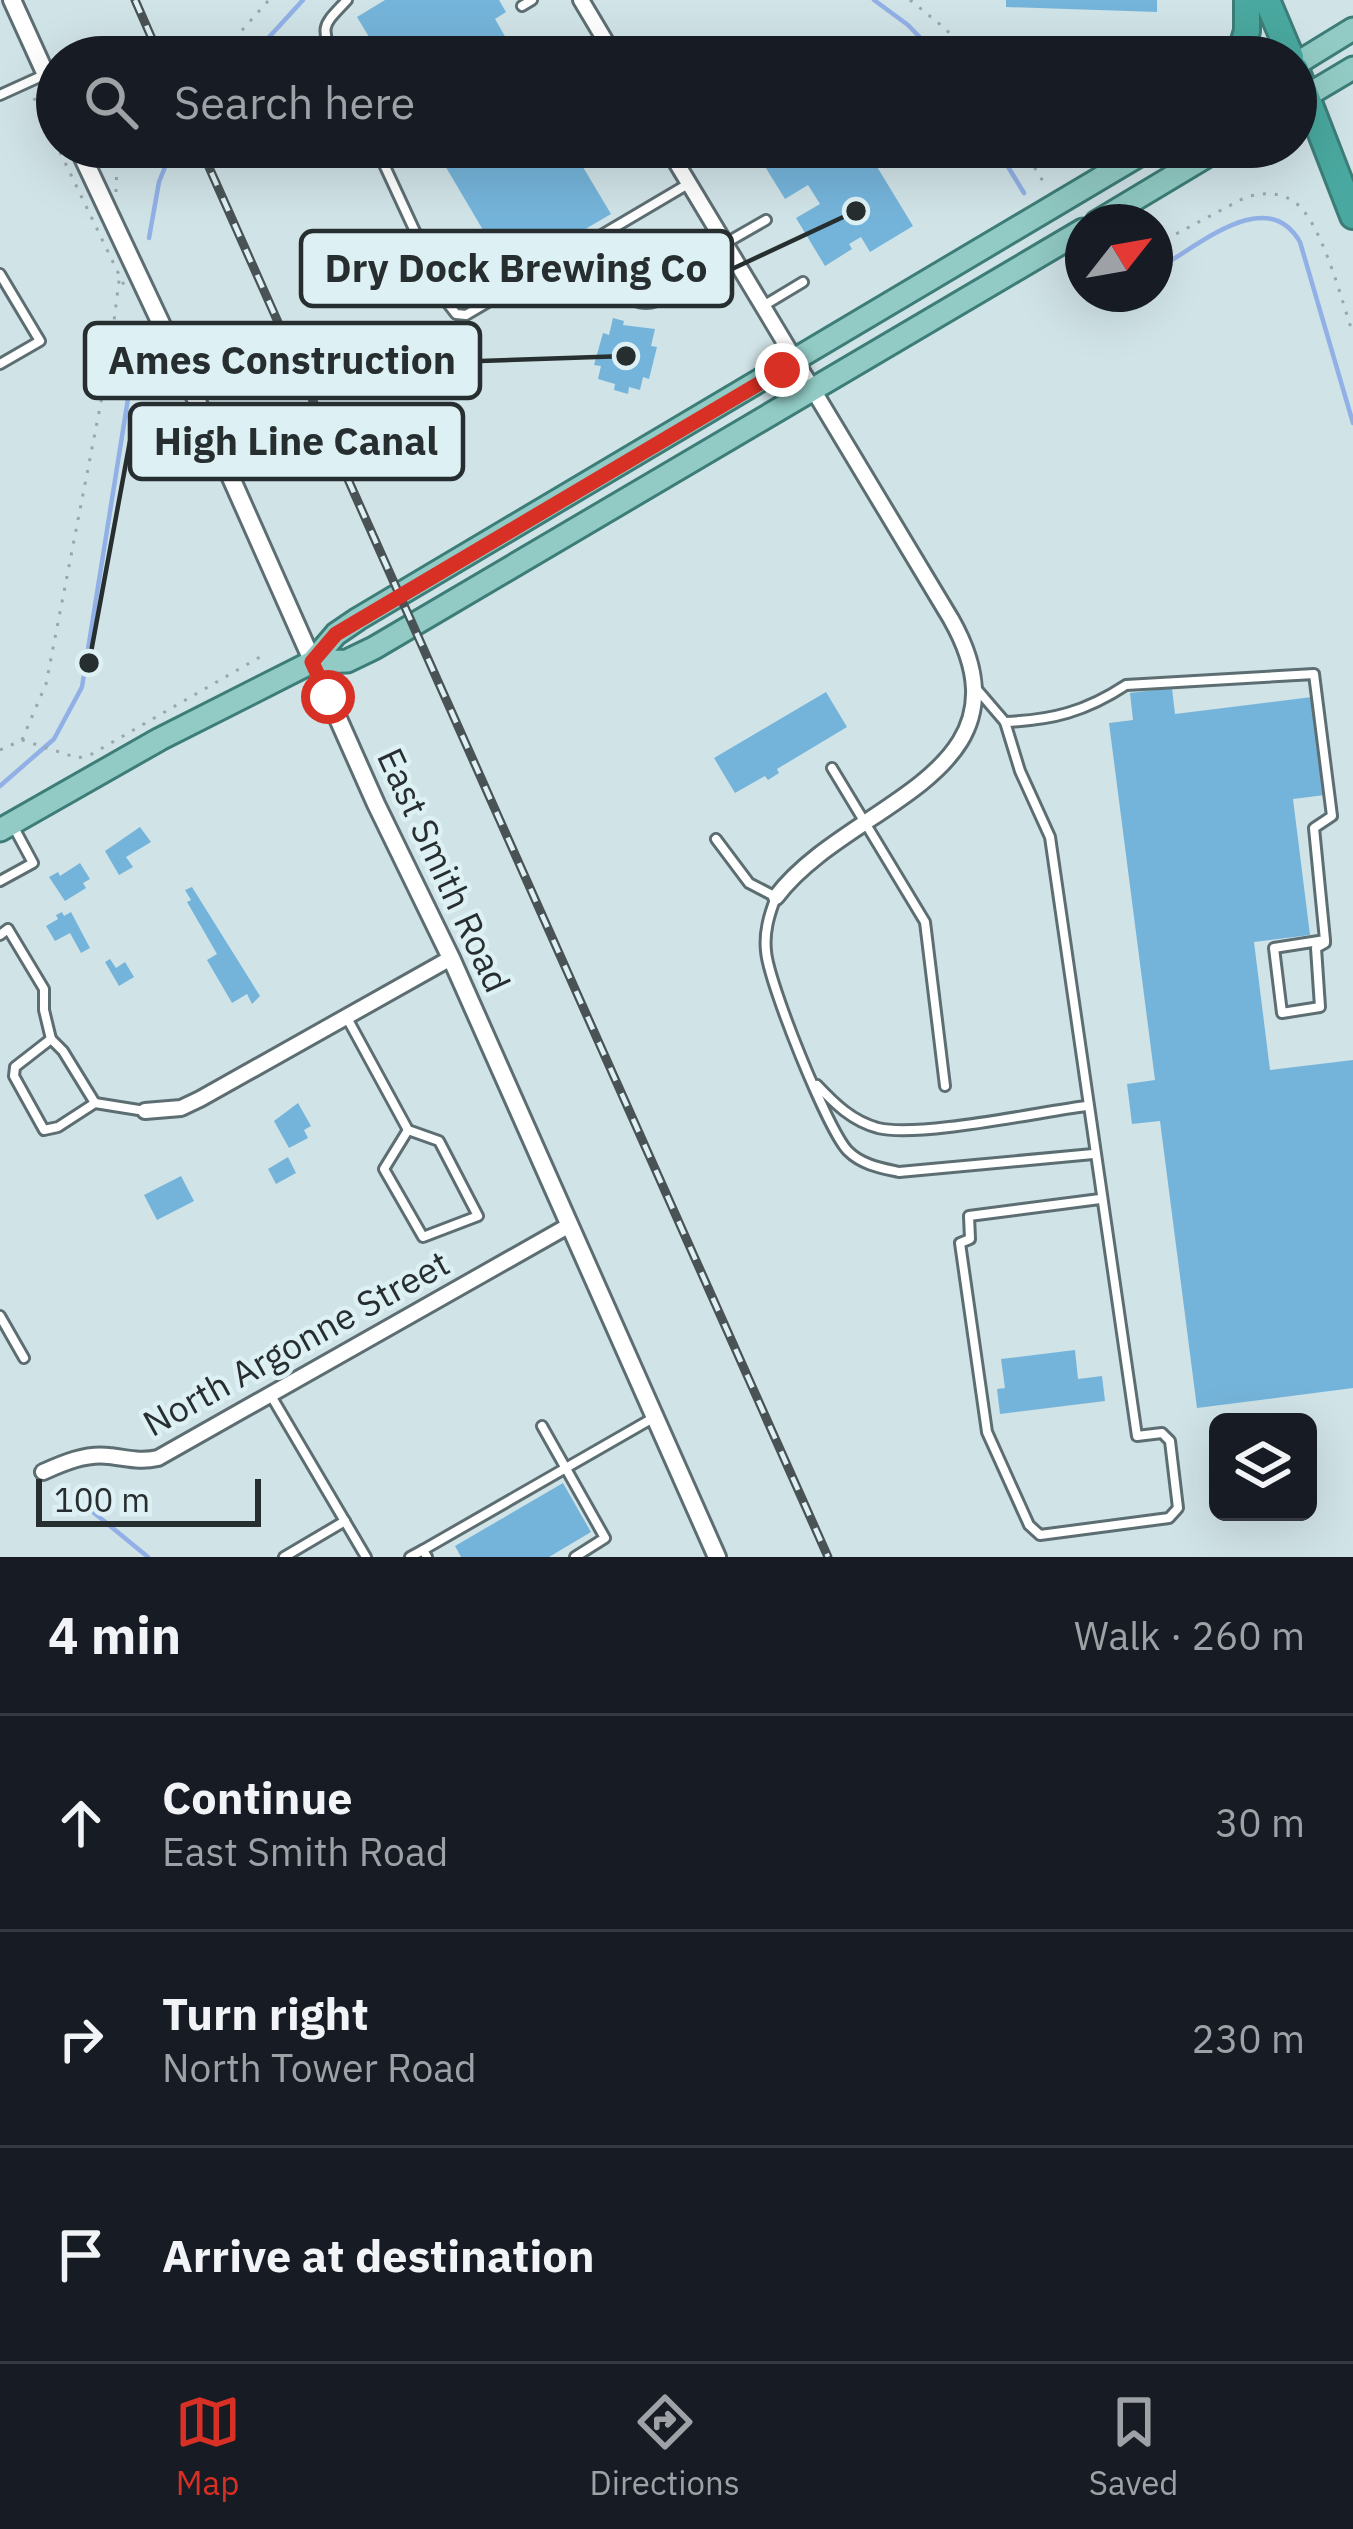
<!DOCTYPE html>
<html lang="en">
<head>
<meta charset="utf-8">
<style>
  body { margin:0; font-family:"IBM Plex Sans",sans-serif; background:#242831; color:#f1f3f6 }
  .controls { position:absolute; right:36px; bottom:36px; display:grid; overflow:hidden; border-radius:18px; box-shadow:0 12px 48px #0002 }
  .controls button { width:108px; height:108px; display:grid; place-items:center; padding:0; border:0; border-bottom:3px solid #363941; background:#171b24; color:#f1f3f6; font:60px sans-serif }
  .compass { position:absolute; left:1065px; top:204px; width:108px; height:108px; border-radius:50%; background:#171b24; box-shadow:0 12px 48px #0002; rotate:59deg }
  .scale { position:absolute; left:36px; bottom:30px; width:225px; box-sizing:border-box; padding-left:12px; border:6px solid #272e30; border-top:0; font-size:33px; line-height:42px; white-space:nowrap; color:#272e30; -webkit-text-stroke:9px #ddf0f4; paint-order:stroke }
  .stop { position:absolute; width:36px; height:36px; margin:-27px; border:9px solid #d93025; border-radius:50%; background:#fff }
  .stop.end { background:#d93025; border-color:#fff; box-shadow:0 3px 12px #0008 }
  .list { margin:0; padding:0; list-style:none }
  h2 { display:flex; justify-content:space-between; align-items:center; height:156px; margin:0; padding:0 48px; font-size:51px }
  h2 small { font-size:39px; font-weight:400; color:#9ea1a6 }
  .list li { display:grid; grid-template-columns:78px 1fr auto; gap:36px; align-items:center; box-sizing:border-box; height:216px; padding:0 48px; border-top:3px solid #363941 }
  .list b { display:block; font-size:45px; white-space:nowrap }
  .list p { margin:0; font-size:39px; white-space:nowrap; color:#9ea1a6 }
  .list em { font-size:39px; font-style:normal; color:#9ea1a6 }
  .icon { flex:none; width:66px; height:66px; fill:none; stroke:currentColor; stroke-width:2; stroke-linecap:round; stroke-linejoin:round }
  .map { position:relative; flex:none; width:1353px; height:1557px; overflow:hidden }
  .search { position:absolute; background:#171b24; box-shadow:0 12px 48px #0002; left:36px; right:36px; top:36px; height:132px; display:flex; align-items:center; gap:30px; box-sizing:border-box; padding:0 42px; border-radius:66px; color:#9ea1a6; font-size:45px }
  .sheet { height:804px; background:#171b24 }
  nav { display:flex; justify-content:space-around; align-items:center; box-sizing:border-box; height:168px; border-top:3px solid #363941; background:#171b24; font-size:33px; color:#9ea1a6 }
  nav a { display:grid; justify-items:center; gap:6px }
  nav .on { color:#d93025 }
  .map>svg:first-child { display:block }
</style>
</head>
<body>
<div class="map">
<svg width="1353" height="1557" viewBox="0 0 1353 1557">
  <rect width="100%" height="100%" fill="#d0e3e7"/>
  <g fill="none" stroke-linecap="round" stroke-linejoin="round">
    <g stroke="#91b0e6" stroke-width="4.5">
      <path d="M874,0L908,25L939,57"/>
      <path d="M251,57L303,0"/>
      <path d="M996,147L1024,193"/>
      <path d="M149,238L159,182L173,147"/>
      <path d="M1076,263L1083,270"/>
      <path d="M1155,270C1197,248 1266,183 1300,242L1353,423"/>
      <path d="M0,786L54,739L82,687L138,336"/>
      <path d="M93,1512L148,1557"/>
    </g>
  </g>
  <g fill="#75b4da">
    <path d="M385,0H499L506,12L495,19L517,57H381L357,17Z"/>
    <path d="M1006,0H1157V12L1006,7Z"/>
    <path d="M434,147H571L611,214L509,274Z"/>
    <path d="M753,147H865L913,226L870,252L861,237L849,244L852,249L825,266L796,218L820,204L808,185L785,199Z"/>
    <path d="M613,318L624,321L623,325L655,329L651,346L657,347L649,379L643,377L640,390L629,387L628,394L614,390L615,384L598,379L601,366L594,365L603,333L609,335Z"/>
    <path d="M1172,688L1175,714L1312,697L1325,795L1293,799L1310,935L1254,942L1270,1070L1353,1060V1388L1197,1408L1160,1121L1132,1124L1127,1084L1155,1080L1109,723L1133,720L1130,693Z"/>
    <path d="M826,692L847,727L777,769L779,773L768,780L765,776L735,793L714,758Z"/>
    <path d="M140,827L151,842L126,857L133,867L119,875L105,851Z"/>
    <path d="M80,863L90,879L83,883L86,888L65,901L49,877L58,872L60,876Z"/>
    <path d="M192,887L260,996L252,1004L247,994L232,1003L207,960L217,954L187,902L191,900L185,890Z"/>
    <path d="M62,912L64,916L71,912L90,948L81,953L70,933L55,941L46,926L58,919L56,915Z"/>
    <path d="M110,959L116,968L125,962L134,977L119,986L105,962Z"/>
    <path d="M298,1103L311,1126L304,1130L308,1138L289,1148L274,1121Z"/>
    <path d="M288,1157L296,1173L276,1184L268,1169Z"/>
    <path d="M181,1176L194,1201L157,1220L144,1195Z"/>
    <path d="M1075,1350L1078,1379L1102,1376L1105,1401L1000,1414L997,1389L1005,1388L1001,1359Z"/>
    <path d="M563,1483L591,1532L549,1557H461L455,1546Z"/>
  </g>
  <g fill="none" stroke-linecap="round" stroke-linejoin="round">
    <defs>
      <g id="service">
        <path d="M522,6L532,0"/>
        <path d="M334,57C319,25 324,25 347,0"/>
        <path d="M0,95L44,75"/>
        <path d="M376,147L449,305L456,314L466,315L688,184"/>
        <circle cx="646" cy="278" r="25"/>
        <path d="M0,274L40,341L0,364"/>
        <path d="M670,275L766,220"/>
        <path d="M763,306L803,282"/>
        <path d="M975,687L1005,722L1020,771L1050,837L1137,1436L1162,1433L1170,1441L1178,1508L1169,1518L1040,1535L1029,1525L987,1432L960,1243L970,1239L969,1216L1100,1199"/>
        <path d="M1005,722C1052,720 1085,712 1126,685L1314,674L1332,816L1314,828L1325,940V943L1316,948L1320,1007L1282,1013L1274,948L1325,940"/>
        <path d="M832,768L925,922L945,1086"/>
        <path d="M716,839L749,883L776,897C769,915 764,932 766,951C768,982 828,1131 848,1151C862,1165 881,1168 899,1172L1093,1154"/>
        <path d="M0,881L33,863L12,824"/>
        <path d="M0,935L8,929L44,989V1010L51,1039L15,1067L14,1076L44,1130L58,1127L95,1103L145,1111"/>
        <path d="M347,1018L408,1130L439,1141L478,1216L423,1237L384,1169L408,1130"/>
        <path d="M51,1039L63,1051L95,1103"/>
        <path d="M817,1085C835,1104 852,1121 878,1128C919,1138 1039,1112 1086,1106"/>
        <path d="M0,1316L24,1358"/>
        <path d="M270,1394L366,1557"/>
        <path d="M542,1426L605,1538L575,1557"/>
        <path d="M284,1557L345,1521"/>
        <path d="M410,1557L423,1550"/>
        <path d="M427,1557L423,1550L653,1418"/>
      </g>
      <g id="minor">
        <path d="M581,0L615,57"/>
        <path d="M667,147L951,619C1040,776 848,801 776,897"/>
        <path d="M145,1111L181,1108L200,1099L451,958"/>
        <path d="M43,1472C63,1463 86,1453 109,1456C128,1458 139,1462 158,1458L568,1226"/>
      </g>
      <g id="tertiary">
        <path d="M12,0L57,99"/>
        <path d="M78,147L188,381L376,804L451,958L717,1557"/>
      </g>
      <g id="primary">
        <path d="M1296,64L1353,29"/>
        <path d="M1296,102L1353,68"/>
        <path d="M1097,222L1222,147"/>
        <path d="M312,662L347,661L374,648L1083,230"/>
        <path d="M0,830L160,739L312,662L336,634L358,619L1153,147"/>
      </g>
      <g id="motorway">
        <path d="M1267,0L1291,57"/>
        <path d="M1239,57L1247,31V0"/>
        <path d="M1296,69L1353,216"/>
      </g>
    </defs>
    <use href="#service" stroke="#5d6e72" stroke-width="14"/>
    <use href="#minor" stroke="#5d6e72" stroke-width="20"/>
    <use href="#tertiary" stroke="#5d6e72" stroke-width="22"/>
    <use href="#primary" stroke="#3d7d78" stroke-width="27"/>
    <use href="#motorway" stroke="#3d7d78" stroke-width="30"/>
    <g stroke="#98a7ab" stroke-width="3" stroke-dasharray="3 9" stroke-linecap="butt">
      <path d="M910,0L947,30L965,57"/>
      <path d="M218,57L269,0"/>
      <path d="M34,98L124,285"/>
      <path d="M1022,147L1047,188"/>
      <path d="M116,192L117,162L125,147"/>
      <path d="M1155,245L1246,197C1262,193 1278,191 1293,201C1321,218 1342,302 1353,334"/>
      <path d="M156,353L159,364"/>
      <path d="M22,740L46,684L109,361L120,273"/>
      <path d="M0,750L22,740L78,758L90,755L267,653"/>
    </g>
    <use href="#service" stroke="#fff" stroke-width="8"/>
    <use href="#minor" stroke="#fff" stroke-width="14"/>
    <use href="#tertiary" stroke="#fff" stroke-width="16"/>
    <use href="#primary" stroke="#92cbc5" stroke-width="21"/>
    <use href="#motorway" stroke="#49a89f" stroke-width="24"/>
    <defs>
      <g id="rail">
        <path d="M135,0L160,57"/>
        <path d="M200,147L828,1557"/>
      </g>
    </defs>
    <use href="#rail" stroke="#495355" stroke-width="9"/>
    <use href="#rail" stroke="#ddf0f4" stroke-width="4.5" stroke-dasharray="14" stroke-linecap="butt"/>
  </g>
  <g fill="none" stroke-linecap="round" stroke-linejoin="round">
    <path stroke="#d93025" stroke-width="15" d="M328,697L312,662L336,634L782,370"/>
  </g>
  <g text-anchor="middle" stroke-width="9" stroke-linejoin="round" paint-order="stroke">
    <g font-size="36" fill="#272e30" stroke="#ddf0f4">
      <text transform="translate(444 870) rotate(65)" y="13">East Smith Road</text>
      <text transform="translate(296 1343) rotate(-29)" y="13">North Argonne Street</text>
    </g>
  </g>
  <path fill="none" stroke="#272e30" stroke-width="4.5" d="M856 211L732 269M626 356L480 361M89 663L130 441"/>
  <g fill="#272e30" stroke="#ddf0f4" stroke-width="4.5">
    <circle cx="856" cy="211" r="12"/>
    <circle cx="626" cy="356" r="12"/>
    <circle cx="89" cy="663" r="12"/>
  </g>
  <g fill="#ddf0f4" stroke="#272e30" stroke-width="4.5">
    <rect x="301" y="231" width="431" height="75" rx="12"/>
    <rect x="85" y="323" width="395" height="75" rx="12"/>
    <rect x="130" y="404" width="333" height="75" rx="12"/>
  </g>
  <g font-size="39" text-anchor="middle" font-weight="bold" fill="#272e30">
    <text x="516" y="282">Dry Dock Brewing Co</text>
    <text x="282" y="374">Ames Construction</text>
    <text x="296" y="455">High Line Canal</text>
  </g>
</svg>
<div class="controls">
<button><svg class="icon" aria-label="layers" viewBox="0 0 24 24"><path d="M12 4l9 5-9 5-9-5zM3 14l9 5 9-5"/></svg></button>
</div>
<svg class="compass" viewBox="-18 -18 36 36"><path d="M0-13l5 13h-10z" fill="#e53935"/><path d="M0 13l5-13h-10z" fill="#9ea1a6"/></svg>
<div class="scale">100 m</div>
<div class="stop" style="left:328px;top:697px"></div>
<div class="stop end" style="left:782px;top:370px"></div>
<div class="search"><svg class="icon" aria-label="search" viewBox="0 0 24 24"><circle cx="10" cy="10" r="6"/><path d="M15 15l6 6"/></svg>Search here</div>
</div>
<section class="sheet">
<h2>4 min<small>Walk · 260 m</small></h2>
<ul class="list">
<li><svg class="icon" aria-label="ahead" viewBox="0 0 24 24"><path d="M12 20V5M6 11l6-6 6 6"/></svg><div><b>Continue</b><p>East Smith Road</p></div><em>30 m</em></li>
<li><svg class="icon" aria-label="right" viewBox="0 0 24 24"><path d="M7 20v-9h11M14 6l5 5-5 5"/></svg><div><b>Turn right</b><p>North Tower Road</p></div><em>230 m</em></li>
<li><svg class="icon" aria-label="arrive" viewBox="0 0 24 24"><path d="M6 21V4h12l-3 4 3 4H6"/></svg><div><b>Arrive at destination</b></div></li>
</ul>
</section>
<nav>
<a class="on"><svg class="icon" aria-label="map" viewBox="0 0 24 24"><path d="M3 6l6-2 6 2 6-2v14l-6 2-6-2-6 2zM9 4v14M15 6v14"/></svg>Map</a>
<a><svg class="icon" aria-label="directions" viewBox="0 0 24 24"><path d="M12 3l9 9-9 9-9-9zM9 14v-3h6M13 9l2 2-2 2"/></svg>Directions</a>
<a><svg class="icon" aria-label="saved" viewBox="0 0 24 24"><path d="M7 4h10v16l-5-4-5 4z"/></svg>Saved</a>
</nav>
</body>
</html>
